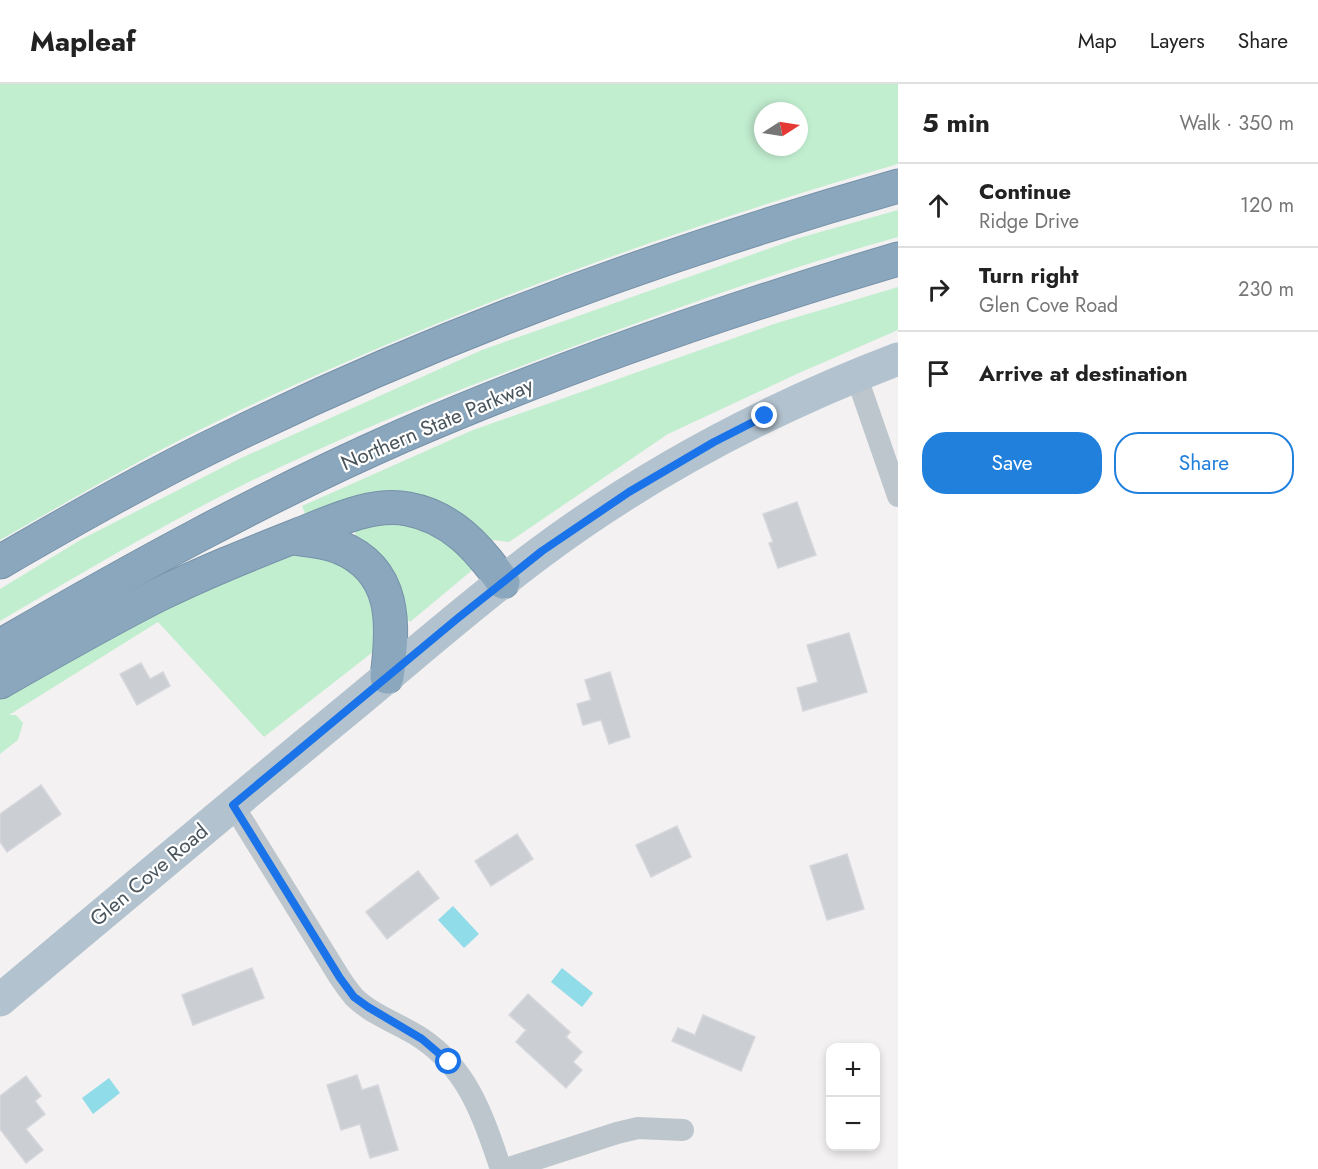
<!DOCTYPE html>
<html lang="en">
<head>
<meta charset="utf-8">
<style>
  body { margin:0; font-family:Jost,sans-serif; background:#f2f2f2; color:#222 }
  .controls { position:absolute; right:18px; bottom:18px; display:grid; overflow:hidden; border-radius:12px; box-shadow:0 3px 9px #0003 }
  .controls button { width:54px; height:54px; display:grid; place-items:center; padding:0; border:0; border-bottom:2px solid #e0e0e0; background:#fff; color:#222; font:30px sans-serif }
  .compass { position:absolute; left:754px; top:18px; width:54px; height:54px; border-radius:50%; background:#fff; box-shadow:0 3px 9px #0003; rotate:78deg }
  .stop { position:absolute; width:18px; height:18px; margin:-14px; border:4px solid #1a73e8; border-radius:50%; background:#fff }
  .stop.end { background:#1a73e8; border-color:#fff; box-shadow:0 2px 6px #0008 }
  .list { margin:0; padding:0; list-style:none }
  h2 { display:flex; justify-content:space-between; align-items:center; height:78px; margin:0; padding:0 24px; font-size:26px }
  h2 small { font-size:20px; font-weight:400; color:#767676 }
  .list li { display:grid; grid-template-columns:39px 1fr auto; gap:18px; align-items:center; box-sizing:border-box; height:84px; padding:0 24px; border-top:2px solid #e0e0e0 }
  .list b { display:block; font-size:22px; white-space:nowrap }
  .list p { margin:0; font-size:20px; white-space:nowrap; color:#767676 }
  .list em { font-size:20px; font-style:normal; color:#767676 }
  .actions { display:flex; gap:12px; padding:18px 24px }
  .actions a { flex:1; padding:14px 0; border:2px solid #2180dc; border-radius:24px; text-align:center; font-size:21px; color:#2180dc }
  .actions .main { background:#2180dc; color:#fff }
  .icon { flex:none; width:33px; height:33px; fill:none; stroke:currentColor; stroke-width:2; stroke-linecap:round; stroke-linejoin:round }
  .map { position:relative; flex:none; width:898px; height:1085px; overflow:hidden }
  header { display:flex; align-items:center; gap:36px; box-sizing:border-box; height:84px; padding:0 30px; background:#fff; border-bottom:2px solid #e0e0e0 }
  header strong { font-size:28px }
  nav { display:flex; gap:33px; margin-inline-start:auto; font-size:21px }
  main { display:flex }
  aside { flex:1; background:#fff }
  .map>svg:first-child { display:block }
</style>
</head>
<body>
<header>
<strong>Mapleaf</strong>
<nav><a>Map</a><a>Layers</a><a>Share</a></nav>
</header>
<main>
<div class="map">
<svg width="898" height="1085" viewBox="0 0 898 1085">
  <rect width="100%" height="100%" fill="#f3f1f1"/>
  <g fill="#c2eed0" fill-rule="evenodd">
    <path d="M0,0H898V80C667,147 441,230 224,334C147,371 74,414 0,456ZM763,27H799V63H763Z"/>
    <path d="M898,126V153C787,184 679,223 572,263C454,307 335,354 223,411C147,450 74,494 0,537V505L82,455L241,374L482,266L799,154Z"/>
    <path d="M898,203V246L799,289L668,350L509,458L493,456L488,459L460,431L308,437L302,422L473,346L777,239Z"/>
    <path d="M419,436L476,483L410,538L402,530L355,456L356,439Z"/>
    <path d="M294,468L347,480L369,501L378,564L264,653L158,538L9,631H16L23,639L18,656L0,670V615L137,537Z"/>
  </g>
  <g fill="#91dce9">
    <path d="M453,822L479,850L464,864L438,836Z"/>
    <path d="M562,884L593,909L582,923L551,898Z"/>
    <path d="M109,994L120,1009L93,1030L82,1014Z"/>
  </g>
  <g fill="#cbced3" stroke="#d5d7dc" stroke-width="1.5">
    <path d="M797,418L816,471L778,484L769,459L773,458L763,430Z"/>
    <path d="M849,549L867,608L803,627L797,604L818,598L807,561Z"/>
    <path d="M141,579L150,595L163,588L170,602L137,621L120,590Z"/>
    <path d="M610,588L630,653L609,660L601,636L583,641L577,620L591,616L585,596Z"/>
    <path d="M41,701L61,730L7,768L0,758V730Z"/>
    <path d="M677,742L691,773L651,793L636,761Z"/>
    <path d="M517,750L533,775L491,802L475,777Z"/>
    <path d="M847,770L864,825L827,836L810,782Z"/>
    <path d="M418,787L439,814L387,855L366,828Z"/>
    <path d="M252,884L264,914L193,941L182,911Z"/>
    <path d="M528,910L570,948L566,953L582,968L573,978L582,986L566,1004L516,958L526,946L509,931Z"/>
    <path d="M703,931L755,953L741,987L672,957L678,944L695,951Z"/>
    <path d="M357,991L362,1006L378,1001L398,1066L370,1074L360,1040L341,1046L327,1001Z"/>
    <path d="M26,992L41,1012L35,1017L45,1030L26,1045L43,1066L26,1079L0,1045V1012Z"/>
  </g>
  <g fill="none" stroke-linecap="round" stroke-linejoin="round">
    <defs>
      <g id="motorway">
        <path d="M293,454C308,456 325,457 339,463C397,486 394,541 387,593"/>
        <path d="M0,478C76,434 153,390 233,352C446,248 670,167 898,102"/>
        <path d="M0,562C131,486 263,413 402,352C563,282 730,225 898,175"/>
        <path d="M0,598C51,569 103,539 156,512C202,489 250,470 298,451C332,438 371,418 408,425C451,433 478,463 503,498"/>
      </g>
    </defs>
    <use href="#motorway" stroke="#7692a9" stroke-width="35"/>
    <g stroke="#bdc6cd" stroke-width="22">
      <path d="M856,291L898,412"/>
      <path d="M233,721L340,894C344,900 349,907 354,913C372,931 400,940 421,954C469,986 483,1033 501,1085"/>
      <path d="M506,1085L617,1049L638,1044L683,1046"/>
    </g>
    <path stroke="#b2c2ce" stroke-width="33" d="M0,916C117,818 233,720 351,623C414,571 475,517 541,468C650,387 772,323 898,275"/>
    <use href="#motorway" stroke="#8ba7bd" stroke-width="33"/>
  </g>
  <g fill="none" stroke-linecap="round" stroke-linejoin="round">
    <path stroke="#1a73e8" stroke-width="8" d="M449,978L422,955L368,923L354,913L340,894L233,721L458,534L542,467L629,408L714,358L765,332"/>
  </g>
  <g text-anchor="middle" stroke-width="4.5" stroke-linejoin="round" paint-order="stroke">
    <g font-size="21" fill="#49555d" stroke="#fff">
      <text transform="translate(437 340) rotate(-23)" y="7">Northern State Parkway</text>
      <text transform="translate(149 791) rotate(-40)" y="7">Glen Cove Road</text>
    </g>
  </g>
</svg>
<div class="controls">
<button>+</button>
<button>−</button>
</div>
<svg class="compass" viewBox="-18 -18 36 36"><path d="M0-13l5 13h-10z" fill="#e53935"/><path d="M0 13l5-13h-10z" fill="#767676"/></svg>
<div class="stop" style="left:449px;top:978px"></div>
<div class="stop end" style="left:765px;top:332px"></div>
</div>
<aside>
<h2>5 min<small>Walk · 350 m</small></h2>
<ul class="list">
<li><svg class="icon" aria-label="ahead" viewBox="0 0 24 24"><path d="M12 20V5M6 11l6-6 6 6"/></svg><div><b>Continue</b><p>Ridge Drive</p></div><em>120 m</em></li>
<li><svg class="icon" aria-label="right" viewBox="0 0 24 24"><path d="M7 20v-9h11M14 6l5 5-5 5"/></svg><div><b>Turn right</b><p>Glen Cove Road</p></div><em>230 m</em></li>
<li><svg class="icon" aria-label="arrive" viewBox="0 0 24 24"><path d="M6 21V4h12l-3 4 3 4H6"/></svg><div><b>Arrive at destination</b></div></li>
</ul>
<div class="actions"><a class="main">Save</a><a>Share</a></div>
</aside>
</main>
</body>
</html>
